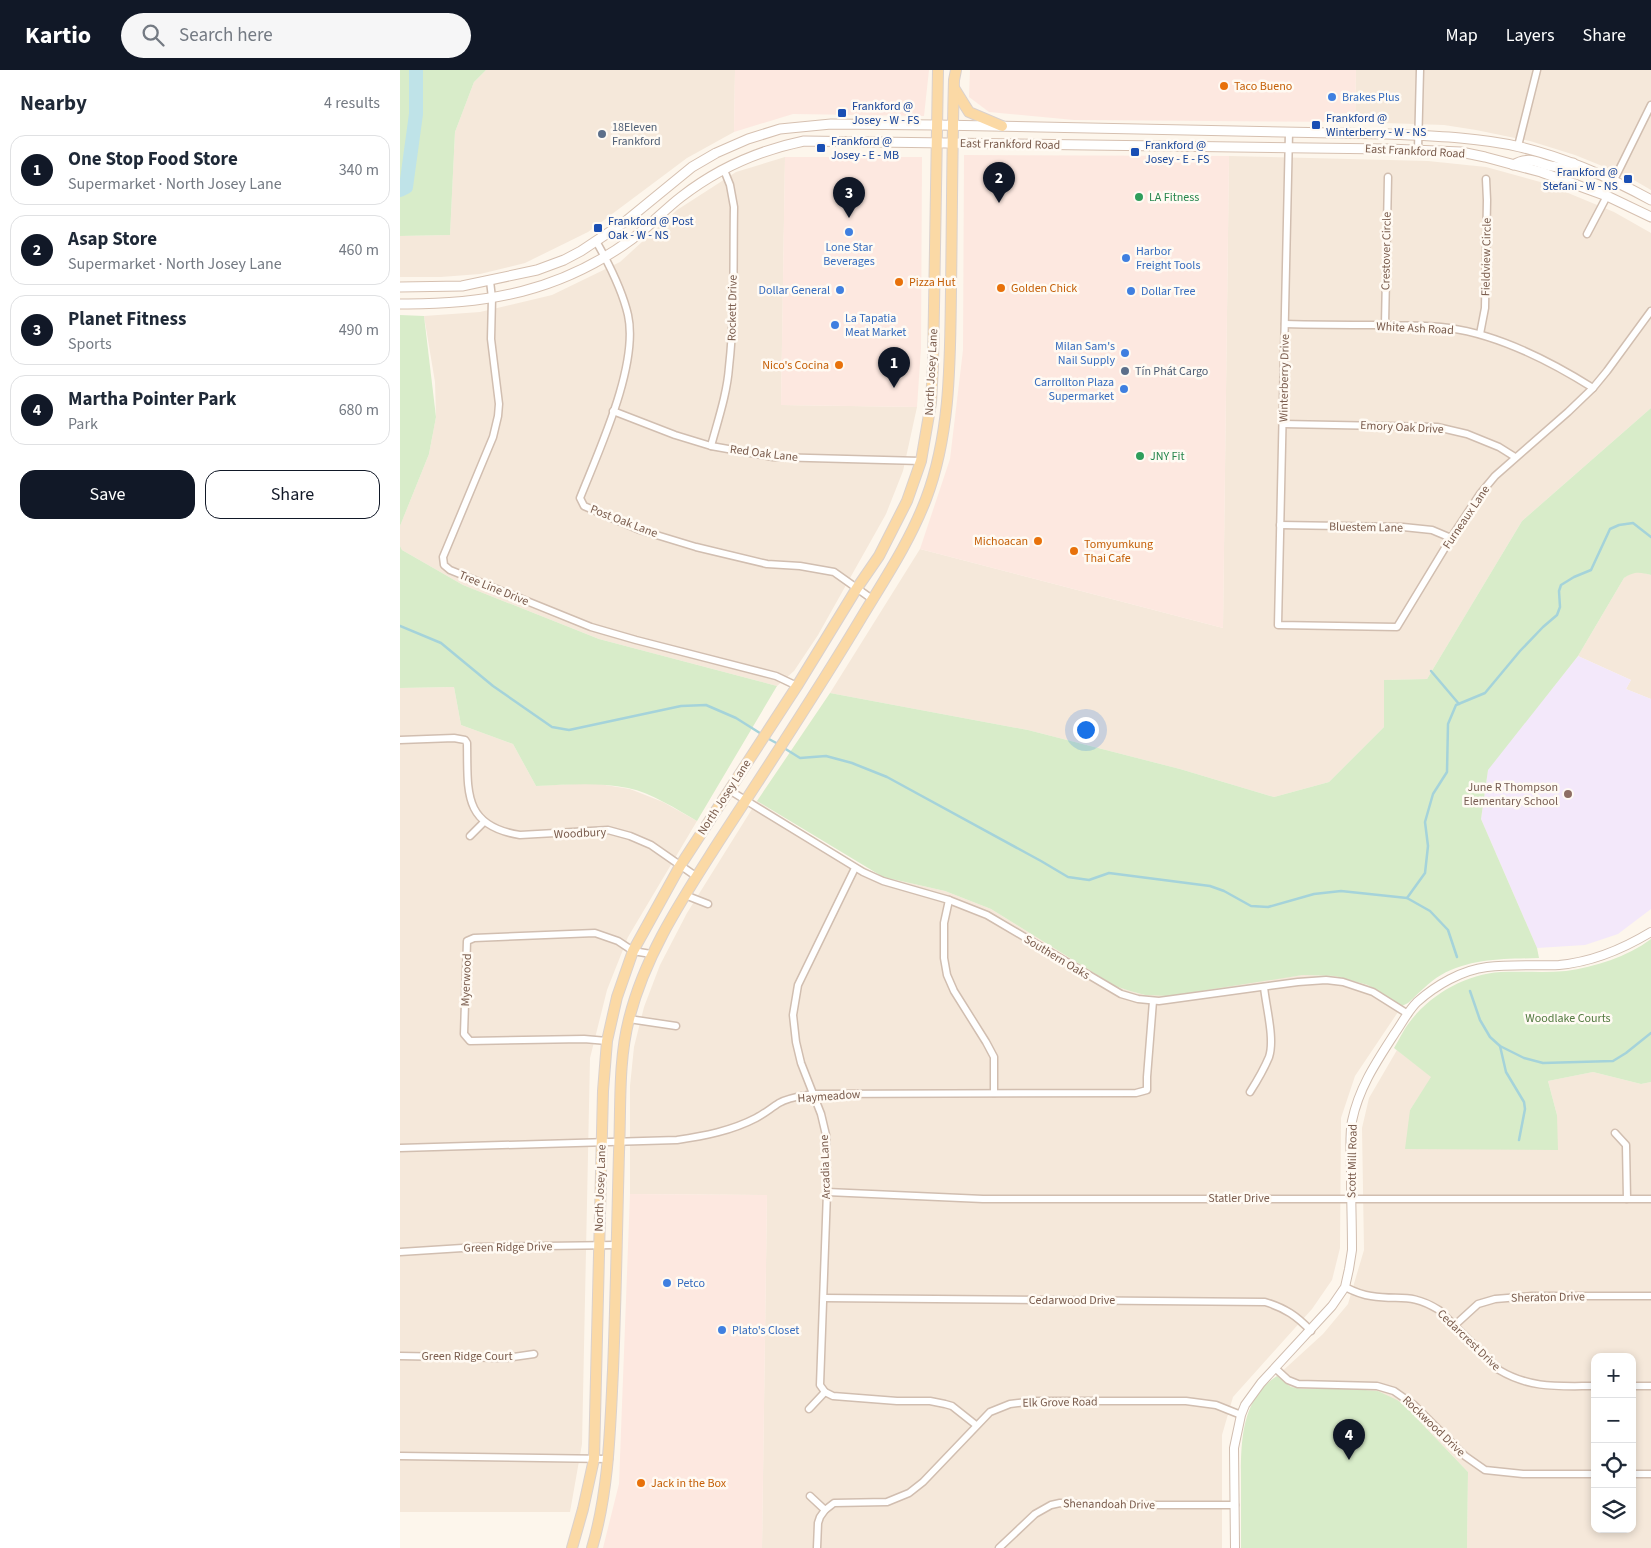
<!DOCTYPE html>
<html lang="en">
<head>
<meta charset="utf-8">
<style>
  body { margin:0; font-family:"Source Sans 3",sans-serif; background:#f6f6f7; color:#1f2937 }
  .controls { position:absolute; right:15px; bottom:15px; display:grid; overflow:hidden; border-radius:10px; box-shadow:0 2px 8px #0003 }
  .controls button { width:45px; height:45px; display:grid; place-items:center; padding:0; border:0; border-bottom:1px solid #e0e1e3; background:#fff; color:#1f2937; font:25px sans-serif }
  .you { position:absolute; left:685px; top:659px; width:18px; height:18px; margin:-12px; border:4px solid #fff; border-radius:50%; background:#1a73e8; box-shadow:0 0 0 8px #1a73e833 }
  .badge { display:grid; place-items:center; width:32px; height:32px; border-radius:50%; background:#111827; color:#fff; font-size:16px; font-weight:700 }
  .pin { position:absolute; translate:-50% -41px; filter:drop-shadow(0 1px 2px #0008) }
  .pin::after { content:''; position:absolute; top:26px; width:18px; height:15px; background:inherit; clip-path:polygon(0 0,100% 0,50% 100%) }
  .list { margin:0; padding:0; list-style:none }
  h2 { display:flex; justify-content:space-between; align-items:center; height:65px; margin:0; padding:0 20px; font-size:21px }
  h2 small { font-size:16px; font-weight:400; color:#747a83 }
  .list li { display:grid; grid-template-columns:32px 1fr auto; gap:15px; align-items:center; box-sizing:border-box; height:70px; margin:0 10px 10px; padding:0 10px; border:1px solid #e0e1e3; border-radius:15px }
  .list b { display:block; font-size:19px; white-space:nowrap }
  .list p { margin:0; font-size:16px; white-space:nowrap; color:#747a83 }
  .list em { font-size:16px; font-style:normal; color:#747a83 }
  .actions { display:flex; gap:10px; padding:15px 20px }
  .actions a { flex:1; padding:11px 0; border:1px solid #111827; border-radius:15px; text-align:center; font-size:18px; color:#111827 }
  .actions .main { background:#111827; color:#fff }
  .icon { flex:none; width:28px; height:28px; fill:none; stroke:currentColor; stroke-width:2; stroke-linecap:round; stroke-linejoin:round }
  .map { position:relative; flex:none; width:1251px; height:1478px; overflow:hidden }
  header { display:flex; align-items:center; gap:30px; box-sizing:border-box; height:70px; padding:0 25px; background:#111827; color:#fff }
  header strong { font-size:24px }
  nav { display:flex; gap:28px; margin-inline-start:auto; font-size:18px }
  .search { width:350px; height:45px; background:#f6f6f7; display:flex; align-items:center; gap:12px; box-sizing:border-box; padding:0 18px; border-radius:28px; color:#747a83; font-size:19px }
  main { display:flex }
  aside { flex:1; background:#fff }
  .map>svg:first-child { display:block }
</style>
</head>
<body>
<header>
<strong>Kartio</strong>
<div class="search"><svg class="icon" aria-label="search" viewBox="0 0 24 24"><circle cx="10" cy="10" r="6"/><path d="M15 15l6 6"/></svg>Search here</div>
<nav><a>Map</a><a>Layers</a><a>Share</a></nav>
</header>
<main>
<aside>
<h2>Nearby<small>4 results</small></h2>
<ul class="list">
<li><span class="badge">1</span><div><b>One Stop Food Store</b><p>Supermarket · North Josey Lane</p></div><em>340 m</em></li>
<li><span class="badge">2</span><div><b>Asap Store</b><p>Supermarket · North Josey Lane</p></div><em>460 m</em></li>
<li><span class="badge">3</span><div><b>Planet Fitness</b><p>Sports</p></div><em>490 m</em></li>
<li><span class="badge">4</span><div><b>Martha Pointer Park</b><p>Park</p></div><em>680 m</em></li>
</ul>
<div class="actions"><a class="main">Save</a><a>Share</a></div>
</aside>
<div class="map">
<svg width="1251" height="1478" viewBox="0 0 1251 1478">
  <rect width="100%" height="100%" fill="#fdf6ec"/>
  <g fill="#f5e8da" fill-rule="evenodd">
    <path d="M86,0H335L334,62L287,88L188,162L125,193L80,204L41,207H0V166L50,165L55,62L74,12Z"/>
    <path d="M956,0H1251V120L1227,106L1175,85L1130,71L1076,60L1044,55L955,52Z"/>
    <path d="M829,86L1028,91L1086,97L1144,113L1214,142L1251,163V338L1122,451L1027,609L984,610V657L929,712L874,727L780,699L628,660L430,623L520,479L823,558Z"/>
    <path d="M385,87L381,335L517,337L503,401L486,444L418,565L394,601L377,616L199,569L63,515L2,480L0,476V456L29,384L36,347L35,312L24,246L80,242L152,225L220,192L277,140L336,102Z"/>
    <path d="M1232,502H1241L1251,505V629L1226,619L1231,610L1178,586L1224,508Z"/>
    <path d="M54,617L61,655L113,674L136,716L193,713L230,719L263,732L297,751L228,867L207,920L190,988L182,1374L170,1442H0V618Z"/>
    <path d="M357,731L450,790L483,807L545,821L591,839L715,916L730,921L745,925L903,905L936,906L968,915L1002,936L955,1006L941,1048L940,1178L932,1210L912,1239L833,1327L822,1365V1478H362L367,1125L230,1124V1016L234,977L244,937L260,895L287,843Z"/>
    <path d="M997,980L1032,1007L1010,1040L1157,1080V1045L1148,1011L1193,1002L1241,1014L1251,1012V1478H1067L1068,1402L1004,1335L978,1321L952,1319H903L891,1317L877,1306L923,1264L948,1234L964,1180L962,1058L969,1028ZM1195,1287H1232V1459H1195Z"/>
  </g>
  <g fill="#fde8e0">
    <path d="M335,0H529L524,46L393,44L334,62Z"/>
    <path d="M570,0H956L955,52L674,50L589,42L569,27Z"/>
    <path d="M564,85L829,86L823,558L520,479L550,389L563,280Z"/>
    <path d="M385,87H522L521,278L517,337L381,335Z"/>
    <path d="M230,1124L367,1125L362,1478H203L219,1414Z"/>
  </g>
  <path fill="#f3e8fa" d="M1178,586L1231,610L1226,619L1251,629V839L1218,864L1185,875L1137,878L1081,749L1088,699Z"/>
  <g fill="#d8ecc9">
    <path d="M0,0H86L74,12L55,62L50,165L0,166Z"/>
    <path d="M0,245L24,246L36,347L29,384L0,456Z"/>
    <path d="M1251,338V505C1240,502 1234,501 1224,508L1178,586L1088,700L1081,749L1137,878L1139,888C1105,889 1071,888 1041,905C1029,912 1018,924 1008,933L1002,936L968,915L935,906L903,905L769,926L745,925L730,921L715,916L591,839L545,821L483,807L357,731L430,623L628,660L780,699L874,727L929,712L984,657V610L1027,609L1122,451Z"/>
    <path d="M0,476L2,480L63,515L199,569L377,616L297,751C276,739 252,723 228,718C197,712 167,715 136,716L113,674L61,655L54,617L0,618Z"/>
    <path d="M1251,869V1012L1241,1014L1193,1002L1148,1011L1157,1045L1158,1080L1005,1079L1010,1040L1031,1007L994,978C1000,968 1005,957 1012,949C1033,923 1067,904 1101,902C1122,901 1144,903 1166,901C1195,897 1227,887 1251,869Z"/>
    <path d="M877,1306L891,1317L903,1319H952L978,1321L997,1330L1004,1335L1068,1402L1067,1478H841C841,1458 841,1439 841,1419C841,1380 838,1330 877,1306Z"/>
  </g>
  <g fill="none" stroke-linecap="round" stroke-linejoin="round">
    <g stroke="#a5d3da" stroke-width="2.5">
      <path d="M0,556L41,573L93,616L152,657L169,660L281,636L306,635L336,648L363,665"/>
      <path d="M1031,601L1059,634"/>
      <path d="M367,668L380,675"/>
      <path d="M384,678L400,688L426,686L452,693L487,707L641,791L668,807L689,810L709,803L810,816L824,821L851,836L868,837L914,824L941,821L1007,828L1025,803L1028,776L1025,752L1033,724L1047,702L1048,654L1056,635L1085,623L1120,581L1143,557L1157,545L1160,537L1159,521L1161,515L1174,507L1191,500L1210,459L1219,455L1233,453L1251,467"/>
      <path d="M1007,828L1030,841L1048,860L1057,887"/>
      <path d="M1070,921L1080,950L1090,967L1100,976L1124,988L1143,993L1213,991L1226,983L1251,963"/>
      <path d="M1100,976L1106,1002L1124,1032L1125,1039L1119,1070"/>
    </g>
    <path stroke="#bfe3e8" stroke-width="14" d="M0,120L6,117L16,44V0"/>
    <defs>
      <g id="minor">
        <path d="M889,62L878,555L997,557L1051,468L1080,424L1095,406L1168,342L1193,318L1207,301L1251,241"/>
        <path d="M1118,76L1137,0"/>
        <path d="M1018,80L1020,0"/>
        <path d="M1214,110L1251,35"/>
        <path d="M1187,164L1207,126"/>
        <path d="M196,171C209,194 222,219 228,245C239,295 199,380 180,428L184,436L240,460L296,477L367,494L400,496L434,502L472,529"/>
        <path d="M90,211L92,228L91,269L99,334L98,346L93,367L43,487L44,495L50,500L191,557L236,570L376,606L397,616"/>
        <path d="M885,254C918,255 951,255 984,255C1006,256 1027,255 1049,258C1100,265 1150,291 1193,318"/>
        <path d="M985,255L988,107"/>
        <path d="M1080,264L1085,238L1087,130L1086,109"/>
        <path d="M213,341L275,365L311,376L373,387L521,391"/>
        <path d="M883,354L1037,357L1067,364L1099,377L1115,387"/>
        <path d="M311,376C318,350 327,324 329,297C335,244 333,190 334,137L330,115L324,100"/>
        <path d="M880,455L1003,457L1032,460L1051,468"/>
        <path d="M0,670L54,668L65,670L67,673C68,721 62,756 120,765L208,760L230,766L251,775L297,807"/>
        <path d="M329,720L463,802L483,811L549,830L587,845L721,924L738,929L759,931L898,912L926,910L943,912L973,922L1008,944"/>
        <path d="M70,766L84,752"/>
        <path d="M455,798L398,915L393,945L396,972L401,993L421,1044L426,1065L427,1122L420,1315L425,1322L433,1326L497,1331H530L545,1334L552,1336L576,1355"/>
        <path d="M285,825L308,834"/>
        <path d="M549,830L544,853V888L547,905L554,921L586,972L594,987V1023"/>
        <path d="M229,949L276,956"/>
        <path d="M207,971L184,969L70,971L64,964L67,871L74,868L195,863L218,871L233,881L251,884"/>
        <path d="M850,1022C857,1011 864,999 869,987C875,969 866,937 864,917"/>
        <path d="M1215,1063L1226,1075L1227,1129"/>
        <path d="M0,1078L277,1070C304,1066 331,1061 356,1048C364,1044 371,1038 379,1033C389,1027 402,1026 413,1024L736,1023L747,1020V1007L753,931"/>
        <path d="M427,1122L583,1129H1251"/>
        <path d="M0,1182L78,1177L217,1175"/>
        <path d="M945,1217C953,1221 962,1225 971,1226C1000,1231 1010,1222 1039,1240L1099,1300C1131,1319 1159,1316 1195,1316"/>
        <path d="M424,1228L865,1232C885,1238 897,1246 911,1261"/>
        <path d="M1055,1255L1078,1234L1095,1229L1132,1226H1251"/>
        <path d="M0,1286L106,1288L134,1284"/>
        <path d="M875,1298L888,1310L898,1314L977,1316L994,1321L1014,1335L1065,1386L1085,1400L1123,1404H1195"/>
        <path d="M1232,1316H1251"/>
        <path d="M409,1339L425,1322"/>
        <path d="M0,1386L209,1389"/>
        <path d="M1232,1404H1251"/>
        <path d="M410,1426L425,1440"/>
        <path d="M417,1478L418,1453L420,1447L425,1440L434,1433L487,1432L509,1423L523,1412L590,1342L610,1334L636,1331H786L816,1335L841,1345"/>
        <path d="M599,1478L635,1444L651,1435L660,1433L698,1435H835"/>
      </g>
      <path id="tertiary" d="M835,1478L834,1378L841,1345L845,1335L861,1313L932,1236L945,1217L949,1199L952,1180C952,1154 951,1129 951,1104C951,1087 949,1067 952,1051C959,1017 977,991 995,963C1002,953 1008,941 1017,932C1036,915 1062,900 1087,897C1111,894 1135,896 1159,895C1192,892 1223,879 1251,862"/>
      <g id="secondary">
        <path d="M1113,95C1133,83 1142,98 1161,97C1166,97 1169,95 1173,93"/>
        <path d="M0,217L62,216L137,200L164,190L181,181L226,151L292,97L316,83L348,69L380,59L431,54L537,55L986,64C1030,66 1076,67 1120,77C1166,88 1209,107 1251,130"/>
        <path d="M0,234C87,235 161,221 232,169C250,156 264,140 281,127C317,99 360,80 404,71L988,79L1061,82L1085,87L1141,102L1207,126L1251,147"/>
      </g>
      <g id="primary">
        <path d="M554,18L569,42L602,56"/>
        <path d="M172,1478L183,1439L194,1389L203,1021L207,971L217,927L233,881L280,796L397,616L457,518L479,486L507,431L521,391L531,333L533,296L538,0"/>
        <path d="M192,1478C209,1420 210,1360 213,1300C216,1227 217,1154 219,1082C221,1038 218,992 229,949C245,885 281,831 316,776C366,699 416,624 463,545C486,507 510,471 526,429C551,363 550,290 551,220C552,150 552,80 554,10L556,0"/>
      </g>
    </defs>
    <use href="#minor" stroke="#d1beb0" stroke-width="9"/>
    <use href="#tertiary" stroke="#d1beb0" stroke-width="10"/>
    <use href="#secondary" stroke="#d6c0b0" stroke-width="11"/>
    <use href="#primary" stroke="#dad1cd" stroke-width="12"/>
    <use href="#minor" stroke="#fff" stroke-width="6"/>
    <use href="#tertiary" stroke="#fff" stroke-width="8"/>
    <use href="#secondary" stroke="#fff" stroke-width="9"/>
    <use href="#primary" stroke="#fbd9a5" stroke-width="10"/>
  </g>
  <g fill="#e8710a" stroke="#fffaf3" stroke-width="2">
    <circle cx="824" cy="16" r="5"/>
    <circle cx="499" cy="212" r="5"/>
    <circle cx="601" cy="218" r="5"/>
    <circle cx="439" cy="295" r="5"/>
    <circle cx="638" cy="471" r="5"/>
    <circle cx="674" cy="481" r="5"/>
    <circle cx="241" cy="1413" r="5"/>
  </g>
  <g fill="#3f7fe0" stroke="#fffaf3" stroke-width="2">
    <circle cx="932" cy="27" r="5"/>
    <circle cx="449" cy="162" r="5"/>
    <circle cx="726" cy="188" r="5"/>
    <circle cx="440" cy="220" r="5"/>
    <circle cx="731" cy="221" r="5"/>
    <circle cx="435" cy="255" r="5"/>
    <circle cx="725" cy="283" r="5"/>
    <circle cx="724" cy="319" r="5"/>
    <circle cx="267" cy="1213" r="5"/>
    <circle cx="322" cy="1260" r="5"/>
  </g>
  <g fill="#1a4fb4" stroke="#fffaf3" stroke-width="2">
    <rect x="437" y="38" width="10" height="10" rx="2.5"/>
    <rect x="911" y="50" width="10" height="10" rx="2.5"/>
    <rect x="416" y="73" width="10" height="10" rx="2.5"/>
    <rect x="730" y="77" width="10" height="10" rx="2.5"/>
    <rect x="1223" y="104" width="10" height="10" rx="2.5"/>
    <rect x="193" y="153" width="10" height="10" rx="2.5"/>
  </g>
  <g fill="#5c6f8a" stroke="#fffaf3" stroke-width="2">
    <circle cx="202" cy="64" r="5"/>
    <circle cx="725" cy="301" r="5"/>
  </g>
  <g fill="#2e9e5b" stroke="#fffaf3" stroke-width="2">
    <circle cx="739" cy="127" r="5"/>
    <circle cx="740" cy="386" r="5"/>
  </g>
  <circle fill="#8d6e63" stroke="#fffaf3" stroke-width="2" cx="1168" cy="724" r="5"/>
  <g text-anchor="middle" stroke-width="5" stroke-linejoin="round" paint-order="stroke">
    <g font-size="12" fill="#c56008" stroke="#fffaf3" text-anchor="start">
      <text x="834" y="20">Taco Bueno</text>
      <text x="509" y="216">Pizza Hut</text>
      <text x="611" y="222">Golden Chick</text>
      <text x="429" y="299" text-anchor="end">Nico's Cocina</text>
      <text x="628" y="475" text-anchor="end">Michoacan</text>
      <text x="684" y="478">Tomyumkung<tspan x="684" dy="14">Thai Cafe</tspan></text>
      <text x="251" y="1417">Jack in the Box</text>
    </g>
    <g font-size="12" fill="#366cbe" stroke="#fffaf3" text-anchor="start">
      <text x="942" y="31">Brakes Plus</text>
      <text x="449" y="181" text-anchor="middle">Lone Star<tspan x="449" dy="14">Beverages</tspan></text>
      <text x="736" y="185">Harbor<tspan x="736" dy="14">Freight Tools</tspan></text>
      <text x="430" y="224" text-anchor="end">Dollar General</text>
      <text x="741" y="225">Dollar Tree</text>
      <text x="445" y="252">La Tapatia<tspan x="445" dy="14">Meat Market</tspan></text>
      <text x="715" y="280" text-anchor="end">Milan Sam's<tspan x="715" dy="14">Nail Supply</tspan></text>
      <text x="714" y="316" text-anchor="end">Carrollton Plaza<tspan x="714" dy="14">Supermarket</tspan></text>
      <text x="277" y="1217">Petco</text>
      <text x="332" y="1264">Plato's Closet</text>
    </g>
    <g font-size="12" fill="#164399" stroke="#fffaf3" text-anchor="start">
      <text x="452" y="40">Frankford @<tspan x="452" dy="14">Josey - W - FS</tspan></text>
      <text x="926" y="52">Frankford @<tspan x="926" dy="14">Winterberry - W - NS</tspan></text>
      <text x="431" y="75">Frankford @<tspan x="431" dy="14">Josey - E - MB</tspan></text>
      <text x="745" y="79">Frankford @<tspan x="745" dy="14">Josey - E - FS</tspan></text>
      <text x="1218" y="106" text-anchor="end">Frankford @<tspan x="1218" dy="14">Stefani - W - NS</tspan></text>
      <text x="208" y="155">Frankford @ Post<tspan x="208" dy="14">Oak - W - NS</tspan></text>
    </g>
    <g font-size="12" fill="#4e5e75" stroke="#fffaf3" text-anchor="start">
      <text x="212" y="61">18Eleven<tspan x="212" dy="14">Frankford</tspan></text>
      <text x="735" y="305">Tín Phát Cargo</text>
    </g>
    <g font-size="12" fill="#7a5c4d" stroke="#fffaf3">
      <text transform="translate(610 74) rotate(1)" y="4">East Frankford Road</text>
      <text transform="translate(1015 81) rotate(3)" y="4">East Frankford Road</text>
      <text transform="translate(986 181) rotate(-89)" y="4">Crestover Circle</text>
      <text transform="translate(1086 187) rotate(-89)" y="4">Fieldview Circle</text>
      <text transform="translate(332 238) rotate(-89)" y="4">Rockett Drive</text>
      <text transform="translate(1015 258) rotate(3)" y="4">White Ash Road</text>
      <text transform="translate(531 302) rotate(-87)" y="4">North Josey Lane</text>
      <text transform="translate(884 308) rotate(-89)" y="4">Winterberry Drive</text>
      <text transform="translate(1002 357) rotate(3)" y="4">Emory Oak Drive</text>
      <text transform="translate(364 383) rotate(7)" y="4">Red Oak Lane</text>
      <text transform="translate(1066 447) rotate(-56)" y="4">Furneaux Lane</text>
      <text transform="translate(224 451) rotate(21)" y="4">Post Oak Lane</text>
      <text transform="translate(966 457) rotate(1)" y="4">Bluestem Lane</text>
      <text transform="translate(94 518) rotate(22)" y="4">Tree Line Drive</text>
      <text transform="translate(324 727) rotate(-57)" y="4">North Josey Lane</text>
      <text transform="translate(180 763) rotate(-3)" y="4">Woodbury</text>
      <text transform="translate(657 887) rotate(31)" y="4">Southern Oaks</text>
      <text transform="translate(66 910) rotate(-88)" y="4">Myerwood</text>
      <text transform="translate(429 1026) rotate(-4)" y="4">Haymeadow</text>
      <text transform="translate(952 1091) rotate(-89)" y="4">Scott Mill Road</text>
      <text transform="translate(425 1097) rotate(-92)" y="4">Arcadia Lane</text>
      <text transform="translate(200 1118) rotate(-88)" y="4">North Josey Lane</text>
      <text x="839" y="1132">Statler Drive</text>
      <text transform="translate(108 1177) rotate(-1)" y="4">Green Ridge Drive</text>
      <text transform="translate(1148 1227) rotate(-1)" y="4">Sheraton Drive</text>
      <text x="672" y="1234">Cedarwood Drive</text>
      <text transform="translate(1069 1270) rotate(44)" y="4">Cedarcrest Drive</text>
      <text x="67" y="1290">Green Ridge Court</text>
      <text transform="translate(660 1332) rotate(-1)" y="4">Elk Grove Road</text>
      <text transform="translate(1034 1356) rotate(44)" y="4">Rockwood Drive</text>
      <text transform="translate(709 1434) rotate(1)" y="4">Shenandoah Drive</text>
    </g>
    <g font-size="12" fill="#27864d" stroke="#fffaf3" text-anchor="start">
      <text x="749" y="131">LA Fitness</text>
      <text x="750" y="390">JNY Fit</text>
    </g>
    <g font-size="12" fill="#785e54" stroke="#fffaf3" text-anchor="end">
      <text x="1158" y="721">June R Thompson<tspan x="1158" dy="14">Elementary School</tspan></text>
    </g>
    <g font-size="12" fill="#537a41" stroke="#fffaf3">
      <text x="1168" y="952">Woodlake Courts</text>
    </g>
  </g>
</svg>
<div class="controls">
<button>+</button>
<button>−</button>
<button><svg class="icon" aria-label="locate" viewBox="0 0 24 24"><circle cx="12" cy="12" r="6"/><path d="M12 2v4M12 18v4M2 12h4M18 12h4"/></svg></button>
<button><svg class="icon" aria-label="layers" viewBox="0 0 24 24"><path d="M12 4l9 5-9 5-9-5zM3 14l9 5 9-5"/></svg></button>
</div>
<div class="you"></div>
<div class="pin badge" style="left:494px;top:318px">1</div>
<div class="pin badge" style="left:599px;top:133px">2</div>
<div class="pin badge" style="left:449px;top:148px">3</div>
<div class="pin badge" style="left:949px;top:1390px">4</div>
</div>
</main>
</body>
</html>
